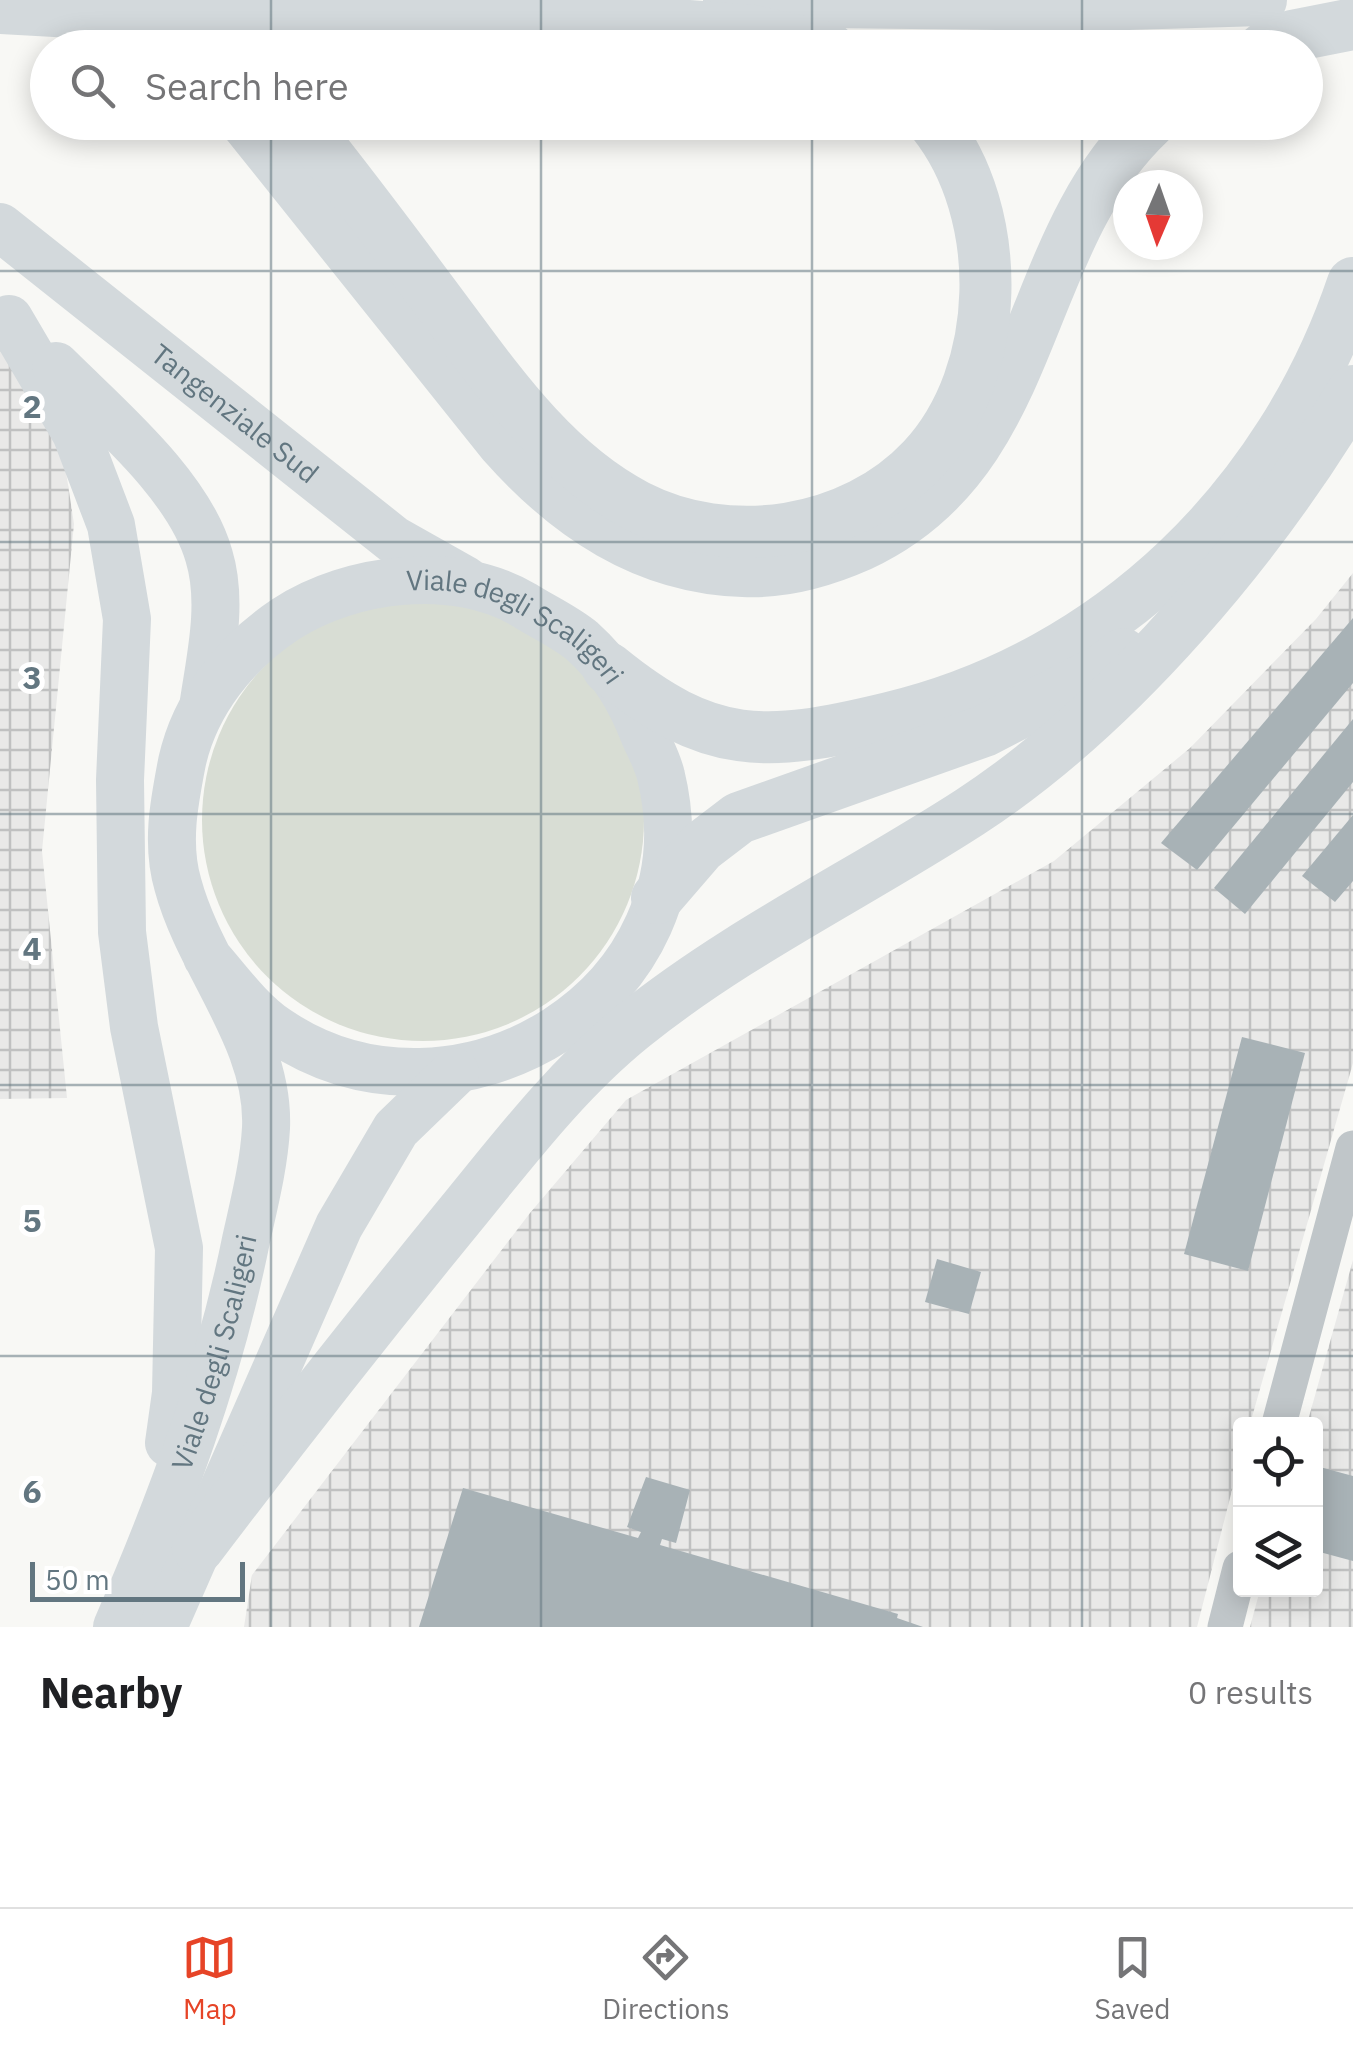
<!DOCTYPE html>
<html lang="en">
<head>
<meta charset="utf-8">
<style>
  body { margin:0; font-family:"IBM Plex Sans",sans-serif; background:#f6f6f6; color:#202124 }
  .controls { position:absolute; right:30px; bottom:30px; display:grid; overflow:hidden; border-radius:10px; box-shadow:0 5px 25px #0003 }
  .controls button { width:90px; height:90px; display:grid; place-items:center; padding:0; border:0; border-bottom:2px solid #e0e0e0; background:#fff; color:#202124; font:50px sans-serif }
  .compass { position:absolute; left:1113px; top:170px; width:90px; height:90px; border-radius:50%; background:#fff; box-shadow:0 5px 25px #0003; rotate:182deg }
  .scale { position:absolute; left:30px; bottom:25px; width:215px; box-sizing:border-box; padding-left:10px; border:5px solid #627680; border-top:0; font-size:28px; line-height:35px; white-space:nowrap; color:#627680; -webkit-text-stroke:8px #fff; paint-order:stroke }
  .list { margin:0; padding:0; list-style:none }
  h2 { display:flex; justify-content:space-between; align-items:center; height:130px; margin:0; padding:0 40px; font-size:42px }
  h2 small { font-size:32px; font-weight:400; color:#757577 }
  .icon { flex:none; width:55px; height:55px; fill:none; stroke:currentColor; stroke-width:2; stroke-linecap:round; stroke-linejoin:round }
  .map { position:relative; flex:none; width:1353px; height:1627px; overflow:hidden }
  .search { position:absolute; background:#fff; box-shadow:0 5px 25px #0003; left:30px; right:30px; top:30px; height:110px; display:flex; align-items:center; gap:25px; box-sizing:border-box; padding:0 35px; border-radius:55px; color:#757577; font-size:38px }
  .sheet { height:280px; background:#fff }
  nav { display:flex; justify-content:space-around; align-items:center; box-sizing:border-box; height:140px; border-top:2px solid #e0e0e0; background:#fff; font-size:28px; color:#757577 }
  nav a { display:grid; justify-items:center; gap:5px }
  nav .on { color:#e64427 }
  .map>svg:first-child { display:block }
</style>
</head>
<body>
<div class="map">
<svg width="1353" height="1627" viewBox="0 0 1353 1627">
  <defs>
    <pattern id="industrial-grid" width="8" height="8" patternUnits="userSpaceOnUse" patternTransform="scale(2.5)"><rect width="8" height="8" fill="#e9e9e8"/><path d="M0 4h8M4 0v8" fill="none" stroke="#c0c1c1"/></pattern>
  </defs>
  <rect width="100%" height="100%" fill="#f8f8f5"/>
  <g fill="url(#industrial-grid)">
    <path d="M0,346L63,452L74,524L42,851L67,1098L0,1099Z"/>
    <path d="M1353,573V1063L1250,1424H1240V1459L1197,1627H244L252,1575L530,1213L626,1100L1054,861L1190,748L1316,619Z"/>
    <path d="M1353,1260V1627H1250L1260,1590H1316V1424H1307Z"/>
  </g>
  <circle fill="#d8ddd4" cx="423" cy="820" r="221"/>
  <g fill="#a8b2b6">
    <path d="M1353,618V683L1197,870L1161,843Z"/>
    <path d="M1353,719V782L1245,914L1214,888Z"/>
    <path d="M1353,815V881L1335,902L1302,876Z"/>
    <path d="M1242,1037L1305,1053L1248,1271L1184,1254Z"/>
    <path d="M937,1259L981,1272L969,1314L925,1302Z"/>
    <path d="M1316,1466L1353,1476V1561L1316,1551Z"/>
    <path d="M646,1477L690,1490L676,1543L662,1539L660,1545L898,1614L897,1618L923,1627H419L463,1488L638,1538L641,1532L627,1527Z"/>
  </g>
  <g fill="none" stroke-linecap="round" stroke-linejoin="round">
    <g stroke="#c0c6c9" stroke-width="35">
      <path d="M1279,1424L1353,1148"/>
      <path d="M1225,1627L1240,1568"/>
    </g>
    <g stroke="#d3d9dc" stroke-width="48">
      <path id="s1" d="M0,227L394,540L465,580"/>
      <path d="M9,319L76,433L111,525L127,619L120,780L122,932L134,1027L179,1248L176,1393L169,1443"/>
      <path d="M56,366C107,417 189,485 209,556C223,602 211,655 204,701"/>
      <path id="s2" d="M117,1627C171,1502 219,1374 246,1240C254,1204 264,1165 266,1128C270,1040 200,967 178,885C166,844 174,803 182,762C195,703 236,652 286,619C350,577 456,564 524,605C543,617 565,627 582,641C612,668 630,698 644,734C650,748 658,762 661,776C714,994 456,1151 277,1030C249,1011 229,982 207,957"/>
      <path d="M163,1627L339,1226L396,1129L455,1072"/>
    </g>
    <g stroke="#d3d9dc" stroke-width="52">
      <path d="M729,1L1095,5L1261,0"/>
      <path d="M0,8L270,23L688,26L754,31L829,48"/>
      <path d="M1264,48L1292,36L1353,24"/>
      <path d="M246,122L503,443C567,515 644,568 743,571C783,573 825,561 861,545C1043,460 1018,246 1150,122"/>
      <path d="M301,122C349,181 394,242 439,302C495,377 552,462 637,506C728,553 852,535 923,459C1003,373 1006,213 933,122"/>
      <path d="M608,668C710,751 765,748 889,718C1110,665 1281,497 1353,283"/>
      <path d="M657,898L701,847L739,818L984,731L1101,671L1123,654"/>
      <path d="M198,1548C283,1436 370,1325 460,1215C514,1149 566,1080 633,1026C736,943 859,884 970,812C1120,714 1262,545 1353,391"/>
    </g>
  </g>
  <path fill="none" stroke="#627680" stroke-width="2.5" stroke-opacity="0.55" d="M271,0V48M541,0V48M812,0V48M1082,0V48M271,122V1627M541,122V1627M812,122V1627M1082,122V1627M0,271H1353M0,542H1353M0,814H1353M0,1085H1353M0,1356H1353"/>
  <g text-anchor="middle" stroke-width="10" stroke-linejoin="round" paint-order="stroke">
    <g font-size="28" fill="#627680" stroke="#fff">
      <text dy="10" stroke="none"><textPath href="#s1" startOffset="300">Tangenziale Sud</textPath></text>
      <text dy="10" stroke="none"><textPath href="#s2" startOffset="1338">Viale degli Scaligeri</textPath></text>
      <text dy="10" stroke="none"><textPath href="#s2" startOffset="292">Viale degli Scaligeri</textPath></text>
    </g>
  </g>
  <g font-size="32" text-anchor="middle" font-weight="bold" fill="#627680" stroke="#fff" stroke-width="10" stroke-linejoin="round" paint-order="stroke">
    <text x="32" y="418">2</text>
    <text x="32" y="689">3</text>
    <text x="32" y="960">4</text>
    <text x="32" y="1232">5</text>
    <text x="32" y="1503">6</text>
  </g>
</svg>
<div class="controls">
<button><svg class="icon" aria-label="locate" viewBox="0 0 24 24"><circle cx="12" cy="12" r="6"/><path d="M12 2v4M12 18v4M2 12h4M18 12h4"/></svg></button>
<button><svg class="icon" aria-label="layers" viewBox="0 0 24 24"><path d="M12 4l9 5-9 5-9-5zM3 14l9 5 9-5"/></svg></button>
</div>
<svg class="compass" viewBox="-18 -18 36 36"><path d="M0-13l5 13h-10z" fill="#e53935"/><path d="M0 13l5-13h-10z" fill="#757577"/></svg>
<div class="scale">50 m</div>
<div class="search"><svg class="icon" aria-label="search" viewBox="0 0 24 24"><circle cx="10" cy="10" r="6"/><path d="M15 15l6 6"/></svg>Search here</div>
</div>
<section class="sheet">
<h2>Nearby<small>0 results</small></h2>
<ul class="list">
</ul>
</section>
<nav>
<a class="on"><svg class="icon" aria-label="map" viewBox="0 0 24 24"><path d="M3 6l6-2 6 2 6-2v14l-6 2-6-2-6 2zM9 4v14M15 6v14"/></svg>Map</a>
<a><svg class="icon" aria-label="directions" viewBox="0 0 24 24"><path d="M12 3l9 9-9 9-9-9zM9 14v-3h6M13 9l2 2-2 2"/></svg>Directions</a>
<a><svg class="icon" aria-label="saved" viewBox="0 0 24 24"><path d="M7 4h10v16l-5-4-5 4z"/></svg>Saved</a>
</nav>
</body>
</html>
